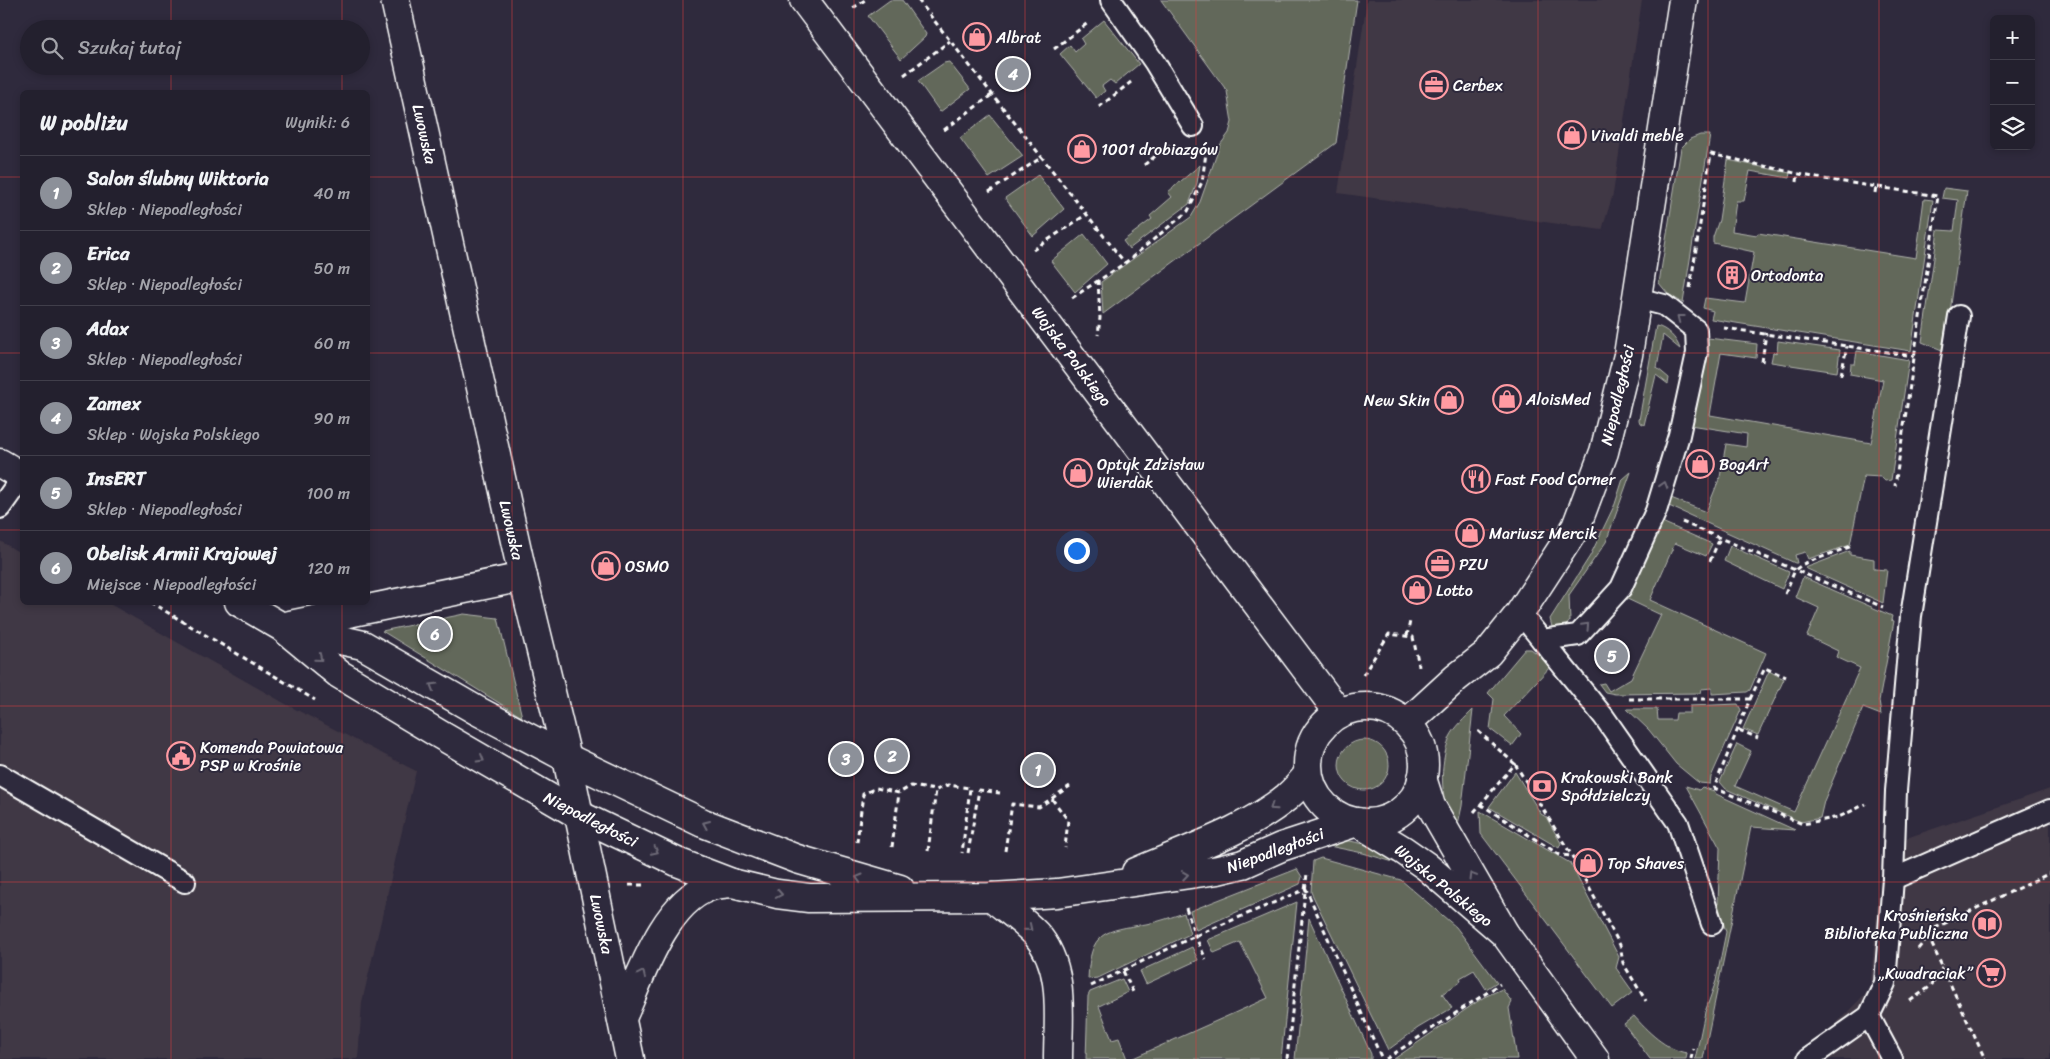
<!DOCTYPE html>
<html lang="pl">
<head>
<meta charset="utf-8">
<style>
  body { margin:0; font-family:Sriracha,sans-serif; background:#2f2d3a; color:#f1f3f6 }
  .controls { position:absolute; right:15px; top:15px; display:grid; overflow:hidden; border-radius:8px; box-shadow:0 2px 8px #0003 }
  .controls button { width:45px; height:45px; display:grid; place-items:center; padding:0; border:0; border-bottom:1px solid #403e4a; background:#23202e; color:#f1f3f6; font:25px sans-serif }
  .you { position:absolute; left:1076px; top:550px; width:18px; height:18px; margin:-12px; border:4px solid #fff; border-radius:50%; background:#1a73e8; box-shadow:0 0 0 8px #1a73e833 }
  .badge { display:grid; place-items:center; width:32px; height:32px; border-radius:50%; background:#8c9099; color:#fff; font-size:16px; font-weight:700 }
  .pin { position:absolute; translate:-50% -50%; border:2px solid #fff; box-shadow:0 1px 5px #0006 }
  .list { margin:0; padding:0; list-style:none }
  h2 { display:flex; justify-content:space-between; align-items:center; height:65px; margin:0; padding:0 20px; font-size:21px }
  h2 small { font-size:16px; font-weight:400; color:#a3a3aa }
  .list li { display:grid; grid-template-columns:32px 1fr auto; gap:15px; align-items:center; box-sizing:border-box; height:75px; padding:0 20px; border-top:1px solid #403e4a }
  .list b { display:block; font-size:19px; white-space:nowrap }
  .list p { margin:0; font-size:16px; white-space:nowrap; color:#a3a3aa }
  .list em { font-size:16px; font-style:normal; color:#a3a3aa }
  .icon { flex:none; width:28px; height:28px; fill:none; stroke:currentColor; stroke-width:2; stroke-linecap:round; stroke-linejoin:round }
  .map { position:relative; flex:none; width:2050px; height:1059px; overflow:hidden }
  .search { position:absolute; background:#23202e; box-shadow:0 2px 8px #0003; left:20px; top:20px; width:350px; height:55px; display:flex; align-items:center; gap:12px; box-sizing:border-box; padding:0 18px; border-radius:28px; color:#a3a3aa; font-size:19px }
  .panel { position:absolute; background:#23202e; box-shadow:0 2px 8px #0003; left:20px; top:90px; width:350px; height:515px; border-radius:8px }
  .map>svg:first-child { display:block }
</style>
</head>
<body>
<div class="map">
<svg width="2050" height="1059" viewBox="0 0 2050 1059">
  <rect width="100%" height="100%" fill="#2f2a3d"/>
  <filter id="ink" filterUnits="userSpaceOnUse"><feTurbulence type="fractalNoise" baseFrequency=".02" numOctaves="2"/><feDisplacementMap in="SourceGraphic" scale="10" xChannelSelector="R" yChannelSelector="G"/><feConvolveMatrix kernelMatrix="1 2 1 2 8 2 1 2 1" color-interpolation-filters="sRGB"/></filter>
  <g filter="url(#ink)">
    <g fill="#413845">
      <path d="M1367,0H1642L1613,194L1602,230L1338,193Z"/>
      <path d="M0,541L22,554V602L108,603L291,707L416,771L362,1002L358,1059H0Z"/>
      <path d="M2050,789V1059H1801L1870,989L1883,846Z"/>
    </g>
    <g fill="#62675a" stroke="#b0b3ac">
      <path d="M890,0H902L926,34L925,37L901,59L868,16Z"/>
      <path d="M1161,0H1357L1336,143L1103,314L1101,282L1191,217L1200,202L1220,145L1229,133L1232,122L1229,104L1227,91Z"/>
      <path d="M1104,20L1139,64L1115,84L1110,80L1102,86L1105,91L1096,98L1060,54L1070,45L1075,52L1084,44L1081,39Z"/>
      <path d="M949,62L970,89L940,112L918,81L944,63Z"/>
      <path d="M990,115L1023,156L989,178L960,138Z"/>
      <path d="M1700,135H1710L1683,303L1668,294L1659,283L1681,148L1690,139Z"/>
      <path d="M1728,160L1790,173L1789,178L1750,171L1744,201H1736L1732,231L1757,235L1758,233L1916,258L1924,199L1933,200L1911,351L1711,319L1713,311L1703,308L1705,298L1745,303L1754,252L1713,243V237L1719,220Z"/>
      <path d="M1200,165L1197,183L1189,204L1129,249L1123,241L1152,219L1150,216L1172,197L1168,192Z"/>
      <path d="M1038,175L1064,209L1033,236L1005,198Z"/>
      <path d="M1944,188L1967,191L1948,326L1946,327L1942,350L1922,342L1938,230L1954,231L1958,200L1942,198Z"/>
      <path d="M1084,234L1107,264L1075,292L1051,261Z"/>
      <path d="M1656,326C1667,328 1677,339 1680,349L1663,335L1657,368L1669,378L1668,384L1656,375L1644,425L1640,423L1639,420Z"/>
      <path d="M1708,338L1757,344L1756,358L1721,353L1710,415L1871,443L1883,380L1850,374L1851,364H1855L1857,351L1909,360L1891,480L1885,481L1881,477L1864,476L1850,545L1808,559L1805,552L1795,555L1797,563H1795L1669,506L1671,498L1706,512L1720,477L1726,444L1746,447L1747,434L1691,425Z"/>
      <path d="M1778,341L1840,350L1837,372L1771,362L1773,352L1777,353Z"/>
      <path d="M1631,472L1606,542L1569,595L1570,621L1563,629L1552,627L1550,619L1590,556L1615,504L1623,479Z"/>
      <path d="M1662,522L1712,544L1706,556L1675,543L1650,600L1766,653L1750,690L1747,692L1712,694V688L1701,689L1700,693L1615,694L1605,692L1599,684L1604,683L1609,691L1631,678L1661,615L1623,597L1639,574Z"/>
      <path d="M1730,546L1789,572L1782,589L1724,561Z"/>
      <path d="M1850,551V555L1874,559V569L1887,570L1883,603L1805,568Z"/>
      <path d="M1803,577L1892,616L1891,620L1894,621L1879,701L1881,715L1863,708L1824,801L1820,818L1801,822L1726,789L1720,782L1737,744L1751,751L1735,786L1794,812L1860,668L1836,657L1838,651L1807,636L1819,608L1795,597Z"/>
      <path d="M464,614L498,618L522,717L382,631Z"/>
      <path d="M1525,649H1531L1552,665L1504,716L1521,734L1512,746L1490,729L1494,699L1488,693Z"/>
      <path d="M1769,671L1784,679L1758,735L1743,729Z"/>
      <path d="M1738,704L1741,710L1711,777L1710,784L1699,783L1676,764L1649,730L1627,709H1657L1658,720H1675L1676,713H1690V706Z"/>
      <path d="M1473,710L1462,806L1457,829C1439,806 1439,763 1450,737C1455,727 1465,718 1473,710Z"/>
      <circle cx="1364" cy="765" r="25"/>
      <path d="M1515,772L1541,814L1546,817L1561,843L1559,848L1489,807Z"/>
      <path d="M1686,786L1699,790L1702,787L1714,791L1716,794L1795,830L1751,827L1703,1059H1695L1696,1055L1705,1012L1716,981L1726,932L1718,904L1720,848Z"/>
      <path d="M1480,811L1570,863L1619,957L1616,968L1633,992L1612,1008L1481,834Z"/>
      <path d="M1345,840L1375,846L1400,864L1363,853L1324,845Z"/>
      <path d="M1321,858L1401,880L1456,927L1497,982L1486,989L1474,970L1460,978L1461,981L1442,994L1452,1008L1418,1028L1388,1050L1311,892L1313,861Z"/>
      <path d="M1297,869L1302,877L1300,884L1196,930L1190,911Z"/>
      <path d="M1297,902L1281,1059H1131L1268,998L1240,942L1214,953L1208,940Z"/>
      <path d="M1184,913L1190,934L1098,978L1088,979C1090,931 1104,931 1146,924C1159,922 1171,917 1184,913Z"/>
      <path d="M1309,918L1371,1054V1059H1295Z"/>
      <path d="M1192,947L1198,960L1146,984L1140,971Z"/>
      <path d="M1122,979L1128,992L1099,1006L1112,1040L1119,1038L1127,1059H1086L1088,996L1090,992Z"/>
      <path d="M1502,989L1512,1002L1509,1008L1517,1059H1394L1484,997Z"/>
      <path d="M1634,1016C1647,1031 1666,1050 1687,1053L1686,1059H1650L1624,1024Z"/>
    </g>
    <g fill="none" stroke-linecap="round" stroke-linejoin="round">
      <defs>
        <g id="lane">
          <path d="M1111,0L1155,63L1193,126"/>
          <path d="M0,508L22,477"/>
          <path d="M1520,613L1604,717L1678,823L1712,924"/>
          <path d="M1542,640L1578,635L1621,588L1656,511L1679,435L1697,353L1696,330L1664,305L1637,298"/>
          <path d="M0,775L185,882"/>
          <path d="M1893,879L2050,810"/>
          <path d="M1869,1016L1892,1059"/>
          <path d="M1808,1059L1869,1016L1885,983L1893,879L1896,791L1911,616L1959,316"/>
        </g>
        <path id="street" d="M992,897C1006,909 1023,920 1036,934C1066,967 1058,1018 1058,1059"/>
        <g id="secondary">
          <path d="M395,0L523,577L567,758L630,1059"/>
          <path d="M804,0L1339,713"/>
          <path d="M0,463L22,476"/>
          <path d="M239,602L282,627L339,674L439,734L579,815L677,862L732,883L777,894L809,898L992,897L1057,893L1218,870L1243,864L1281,847L1357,822L1403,850L1426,866L1505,934"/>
          <path d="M290,625L523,577"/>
          <path d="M287,628L363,645L476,710L567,758L703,823L797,859L900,889"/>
          <circle cx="1366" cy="765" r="58"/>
          <path d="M1407,723L1456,678L1488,653L1520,613L1576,527L1604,452L1628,355L1683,0"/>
          <path d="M1422,778L1431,806L1505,934L1595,1059"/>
          <path d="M1136,872C1186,850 1244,832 1287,797C1295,790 1302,782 1308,774"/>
          <path d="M622,1018C640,978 664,903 709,887C716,884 724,884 732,883"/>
        </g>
      </defs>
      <use href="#lane" stroke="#fff" stroke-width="24"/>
      <use href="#street" stroke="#fff" stroke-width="31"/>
      <use href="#secondary" stroke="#fff" stroke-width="31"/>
      <g stroke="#fff" stroke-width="3" stroke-dasharray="5 4" stroke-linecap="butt">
        <path d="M918,0L1125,263"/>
        <path d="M853,8L865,0"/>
        <path d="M1054,49L1089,22"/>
        <path d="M904,75L950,41"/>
        <path d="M1099,107L1131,82"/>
        <path d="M944,130L993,94"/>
        <path d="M1144,165L1171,144"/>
        <path d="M1797,182L1798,173"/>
        <path d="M989,192L1042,157"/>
        <path d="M1875,193L1876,186"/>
        <path d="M1033,250L1087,214"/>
        <path d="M1098,280L1100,318L1098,335"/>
        <path d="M1690,288L1711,154L1817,178L1938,196L1895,486"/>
        <path d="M1072,298L1125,263L1188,211L1202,182L1206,153"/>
        <path d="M1724,328L1914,356"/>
        <path d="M1762,362L1766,333"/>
        <path d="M1841,375L1847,346"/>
        <path d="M1682,522L1883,607"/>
        <path d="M1710,561L1720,538"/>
        <path d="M1785,594L1795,570L1803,564L1852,546"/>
        <path d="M150,602L315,700"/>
        <path d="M1407,636L1410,621"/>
        <path d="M1363,675L1389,634L1413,637L1419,666"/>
        <path d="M1629,699H1750L1714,788L1803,824L1839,817L1866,804"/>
        <path d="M1750,699L1765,668L1786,677"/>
        <path d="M1739,730L1758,738"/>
        <path d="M1515,764L1572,856L1620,945L1623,963L1646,1001"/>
        <path d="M1052,799L1068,820L1065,848"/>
        <path d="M1480,804L1560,855L1572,856"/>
        <path d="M1474,812L1515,764L1478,731"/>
        <path d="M857,842L863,794L876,788L899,793L911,786L936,790L948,785L970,788L962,853"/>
        <path d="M892,847L899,793"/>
        <path d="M928,851L936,790"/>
        <path d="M1005,851L1012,804L1039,807L1070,786"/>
        <path d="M968,853L979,790L1000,793"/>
        <path d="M629,885H644"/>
        <path d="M1186,908L1195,936L1206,959"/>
        <path d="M1928,936L1985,1059"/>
        <path d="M1918,949L1935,928L2050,873"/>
        <path d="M1123,971L1133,992"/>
        <path d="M1091,986L1195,936L1306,889L1382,1059"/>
        <path d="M1910,1001L1931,986L1942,968"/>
        <path d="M1287,1059L1307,873"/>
        <path d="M1386,1059L1500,984"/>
        <path d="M1691,1059L1693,1049"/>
      </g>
      <use href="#lane" stroke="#2f2a3d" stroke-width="20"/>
      <use href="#street" stroke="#2f2a3d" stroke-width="28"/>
      <use href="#secondary" stroke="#2f2a3d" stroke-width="28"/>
    </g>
    <defs><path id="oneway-chevron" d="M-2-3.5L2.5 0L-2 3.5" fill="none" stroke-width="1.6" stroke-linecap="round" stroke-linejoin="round" transform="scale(1.25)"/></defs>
    <g stroke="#6d6a77">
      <use href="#oneway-chevron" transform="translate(1680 318) rotate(-142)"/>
      <use href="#oneway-chevron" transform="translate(1664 485) rotate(-73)"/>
      <use href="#oneway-chevron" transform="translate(1586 626) rotate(-47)"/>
      <use href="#oneway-chevron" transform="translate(319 658) rotate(39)"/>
      <use href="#oneway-chevron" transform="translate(433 686) rotate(-150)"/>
      <use href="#oneway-chevron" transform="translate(481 759) rotate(30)"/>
      <use href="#oneway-chevron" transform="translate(1273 807) rotate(146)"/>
      <use href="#oneway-chevron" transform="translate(706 824) rotate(-157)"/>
      <use href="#oneway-chevron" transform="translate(655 851) rotate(26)"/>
      <use href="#oneway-chevron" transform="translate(1185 875) rotate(-8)"/>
      <use href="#oneway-chevron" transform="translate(1472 876) rotate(-121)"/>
      <use href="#oneway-chevron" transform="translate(859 878) rotate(-164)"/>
      <use href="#oneway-chevron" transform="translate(779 894) rotate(10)"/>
      <use href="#oneway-chevron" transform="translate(1029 928) rotate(40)"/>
      <use href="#oneway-chevron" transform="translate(642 974) rotate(-65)"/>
    </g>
  </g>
  <path fill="none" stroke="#da3e3e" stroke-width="1" stroke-opacity="0.55" d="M171,0V29M342,0V29M512,0V1059M683,0V1059M854,0V1059M1025,0V1059M1196,0V1059M1367,0V1059M1538,0V1059M1708,0V1059M1879,0V1059M171,66V92M342,66V92M0,177H22M368,177H2050M0,353H22M368,353H2050M0,530H22M368,530H2050M171,602V1059M342,602V1059M0,706H2050M0,882H2050"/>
  <defs>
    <symbol id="shop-ring" viewBox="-11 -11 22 22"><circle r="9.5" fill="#2f2a3d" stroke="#ff9aa2" stroke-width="1.5"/><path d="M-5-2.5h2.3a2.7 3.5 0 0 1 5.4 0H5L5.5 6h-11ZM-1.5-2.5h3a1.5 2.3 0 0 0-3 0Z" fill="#ff9aa2"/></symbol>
    <symbol id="office-ring" viewBox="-11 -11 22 22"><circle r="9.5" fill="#2f2a3d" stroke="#ff9aa2" stroke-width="1.5"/><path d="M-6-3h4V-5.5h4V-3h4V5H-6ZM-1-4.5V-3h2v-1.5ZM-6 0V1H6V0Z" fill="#ff9aa2"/></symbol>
    <symbol id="building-ring" viewBox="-11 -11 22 22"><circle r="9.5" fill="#2f2a3d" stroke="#ff9aa2" stroke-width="1.5"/><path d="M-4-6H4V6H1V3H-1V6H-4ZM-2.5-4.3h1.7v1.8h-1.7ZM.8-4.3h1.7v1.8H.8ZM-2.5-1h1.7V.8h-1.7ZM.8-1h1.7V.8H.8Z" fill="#ff9aa2"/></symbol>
    <symbol id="restaurant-ring" viewBox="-11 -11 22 22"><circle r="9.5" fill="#2f2a3d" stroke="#ff9aa2" stroke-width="1.5"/><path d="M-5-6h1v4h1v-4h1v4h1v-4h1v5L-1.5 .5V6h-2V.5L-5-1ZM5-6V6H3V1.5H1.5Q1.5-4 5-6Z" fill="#ff9aa2"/></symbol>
    <symbol id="civic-ring" viewBox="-11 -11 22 22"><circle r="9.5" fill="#2f2a3d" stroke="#ff9aa2" stroke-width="1.5"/><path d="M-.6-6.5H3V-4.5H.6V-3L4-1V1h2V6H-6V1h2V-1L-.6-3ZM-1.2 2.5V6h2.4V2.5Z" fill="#ff9aa2"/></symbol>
    <symbol id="bank-ring" viewBox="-11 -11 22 22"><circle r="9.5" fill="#2f2a3d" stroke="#ff9aa2" stroke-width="1.5"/><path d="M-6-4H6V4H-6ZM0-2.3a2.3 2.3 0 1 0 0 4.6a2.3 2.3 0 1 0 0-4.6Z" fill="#ff9aa2"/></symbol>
    <symbol id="library-ring" viewBox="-11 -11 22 22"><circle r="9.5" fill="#2f2a3d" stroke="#ff9aa2" stroke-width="1.5"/><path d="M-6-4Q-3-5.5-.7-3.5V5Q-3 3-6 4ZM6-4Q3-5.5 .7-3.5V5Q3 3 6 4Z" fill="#ff9aa2"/></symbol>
    <symbol id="supermarket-ring" viewBox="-11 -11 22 22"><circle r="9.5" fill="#2f2a3d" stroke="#ff9aa2" stroke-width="1.5"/><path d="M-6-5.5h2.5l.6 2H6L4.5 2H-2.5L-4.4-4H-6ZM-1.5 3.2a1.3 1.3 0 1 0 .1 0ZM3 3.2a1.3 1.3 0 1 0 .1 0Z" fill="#ff9aa2"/></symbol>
  </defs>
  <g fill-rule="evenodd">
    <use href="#shop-ring" x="961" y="21" width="32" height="32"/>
    <use href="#office-ring" x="1418" y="69" width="32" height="32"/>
    <use href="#shop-ring" x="1556" y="119" width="32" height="32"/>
    <use href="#shop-ring" x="1066" y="133" width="32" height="32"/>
    <use href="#building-ring" x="1716" y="259" width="32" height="32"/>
    <use href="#shop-ring" x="1491" y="383" width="32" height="32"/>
    <use href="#shop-ring" x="1433" y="384" width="32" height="32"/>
    <use href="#shop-ring" x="1684" y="448" width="32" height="32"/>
    <use href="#shop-ring" x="1062" y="457" width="32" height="32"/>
    <use href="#restaurant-ring" x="1460" y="463" width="32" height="32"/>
    <use href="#shop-ring" x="1454" y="517" width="32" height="32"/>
    <use href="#office-ring" x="1424" y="548" width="32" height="32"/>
    <use href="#shop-ring" x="590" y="550" width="32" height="32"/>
    <use href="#shop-ring" x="1401" y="574" width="32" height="32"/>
    <use href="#civic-ring" x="165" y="740" width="32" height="32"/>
    <use href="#bank-ring" x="1526" y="770" width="32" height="32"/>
    <use href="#shop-ring" x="1572" y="847" width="32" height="32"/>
    <use href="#library-ring" x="1971" y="908" width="32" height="32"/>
    <use href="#supermarket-ring" x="1975" y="957" width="32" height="32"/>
  </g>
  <g text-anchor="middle" stroke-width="4" stroke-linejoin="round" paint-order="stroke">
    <g font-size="16" fill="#fff" stroke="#2f2a3d" text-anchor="start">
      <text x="996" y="43">Albrat</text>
      <text x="1453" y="91">Cerbex</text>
      <text x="1591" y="141">Vivaldi meble</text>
      <text x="1101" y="155">1001 drobiazgów</text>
      <text x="1751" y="281">Ortodonta</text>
      <text x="1526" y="405">AloisMed</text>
      <text x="1430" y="406" text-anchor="end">New Skin</text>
      <text x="1097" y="470">Optyk Zdzisław<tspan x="1097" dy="18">Wierdak</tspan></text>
      <text x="1719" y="470">BogArt</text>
      <text x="1495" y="485">Fast Food Corner</text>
      <text x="1489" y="539">Mariusz Mercik</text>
      <text x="1459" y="570">PZU</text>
      <text x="625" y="572">OSMO</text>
      <text x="1436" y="596">Lotto</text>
      <text x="200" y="753">Komenda Powiatowa<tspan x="200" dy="18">PSP w Krośnie</tspan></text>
      <text x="1561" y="783">Krakowski Bank<tspan x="1561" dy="18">Spółdzielczy</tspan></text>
      <text x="1607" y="869">Top Shaves</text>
      <text x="1968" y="921" text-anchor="end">Krośnieńska<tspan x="1968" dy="18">Biblioteka Publiczna</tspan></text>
      <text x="1972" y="979" text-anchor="end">„Kwadraciak”</text>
    </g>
    <g font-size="16" fill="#fff" stroke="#2f2a3d">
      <text transform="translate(425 134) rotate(77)" y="6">Lwowska</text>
      <text transform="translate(1072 356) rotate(53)" y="6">Wojska Polskiego</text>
      <text transform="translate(1617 395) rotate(-77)" y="6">Niepodległości</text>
      <text transform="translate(512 530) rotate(77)" y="6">Lwowska</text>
      <text transform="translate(591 819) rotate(27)" y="6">Niepodległości</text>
      <text transform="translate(1275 850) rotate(-20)" y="6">Niepodległości</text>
      <text transform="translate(1444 885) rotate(39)" y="6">Wojska Polskiego</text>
      <text transform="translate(602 924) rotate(78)" y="6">Lwowska</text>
    </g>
  </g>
</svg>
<div class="controls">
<button>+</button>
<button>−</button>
<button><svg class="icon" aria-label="layers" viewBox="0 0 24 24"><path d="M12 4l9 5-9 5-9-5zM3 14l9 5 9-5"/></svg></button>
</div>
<div class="you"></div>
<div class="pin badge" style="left:1038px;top:770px">1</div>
<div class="pin badge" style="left:892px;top:756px">2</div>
<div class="pin badge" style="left:846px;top:759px">3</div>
<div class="pin badge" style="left:1013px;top:74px">4</div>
<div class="pin badge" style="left:1612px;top:656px">5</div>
<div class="pin badge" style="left:435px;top:634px">6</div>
<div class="search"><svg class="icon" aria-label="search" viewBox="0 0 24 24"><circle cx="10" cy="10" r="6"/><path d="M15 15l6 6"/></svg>Szukaj tutaj</div>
<section class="panel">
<h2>W pobliżu<small>Wyniki: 6</small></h2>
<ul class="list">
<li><span class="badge">1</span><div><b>Salon ślubny Wiktoria</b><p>Sklep · Niepodległości</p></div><em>40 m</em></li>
<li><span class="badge">2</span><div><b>Erica</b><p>Sklep · Niepodległości</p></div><em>50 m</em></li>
<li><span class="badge">3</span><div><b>Adax</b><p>Sklep · Niepodległości</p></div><em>60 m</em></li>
<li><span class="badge">4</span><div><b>Zamex</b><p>Sklep · Wojska Polskiego</p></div><em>90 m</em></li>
<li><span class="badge">5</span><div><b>InsERT</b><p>Sklep · Niepodległości</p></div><em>100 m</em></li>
<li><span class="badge">6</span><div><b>Obelisk Armii Krajowej</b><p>Miejsce · Niepodległości</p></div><em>120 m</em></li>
</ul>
</section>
</div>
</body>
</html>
